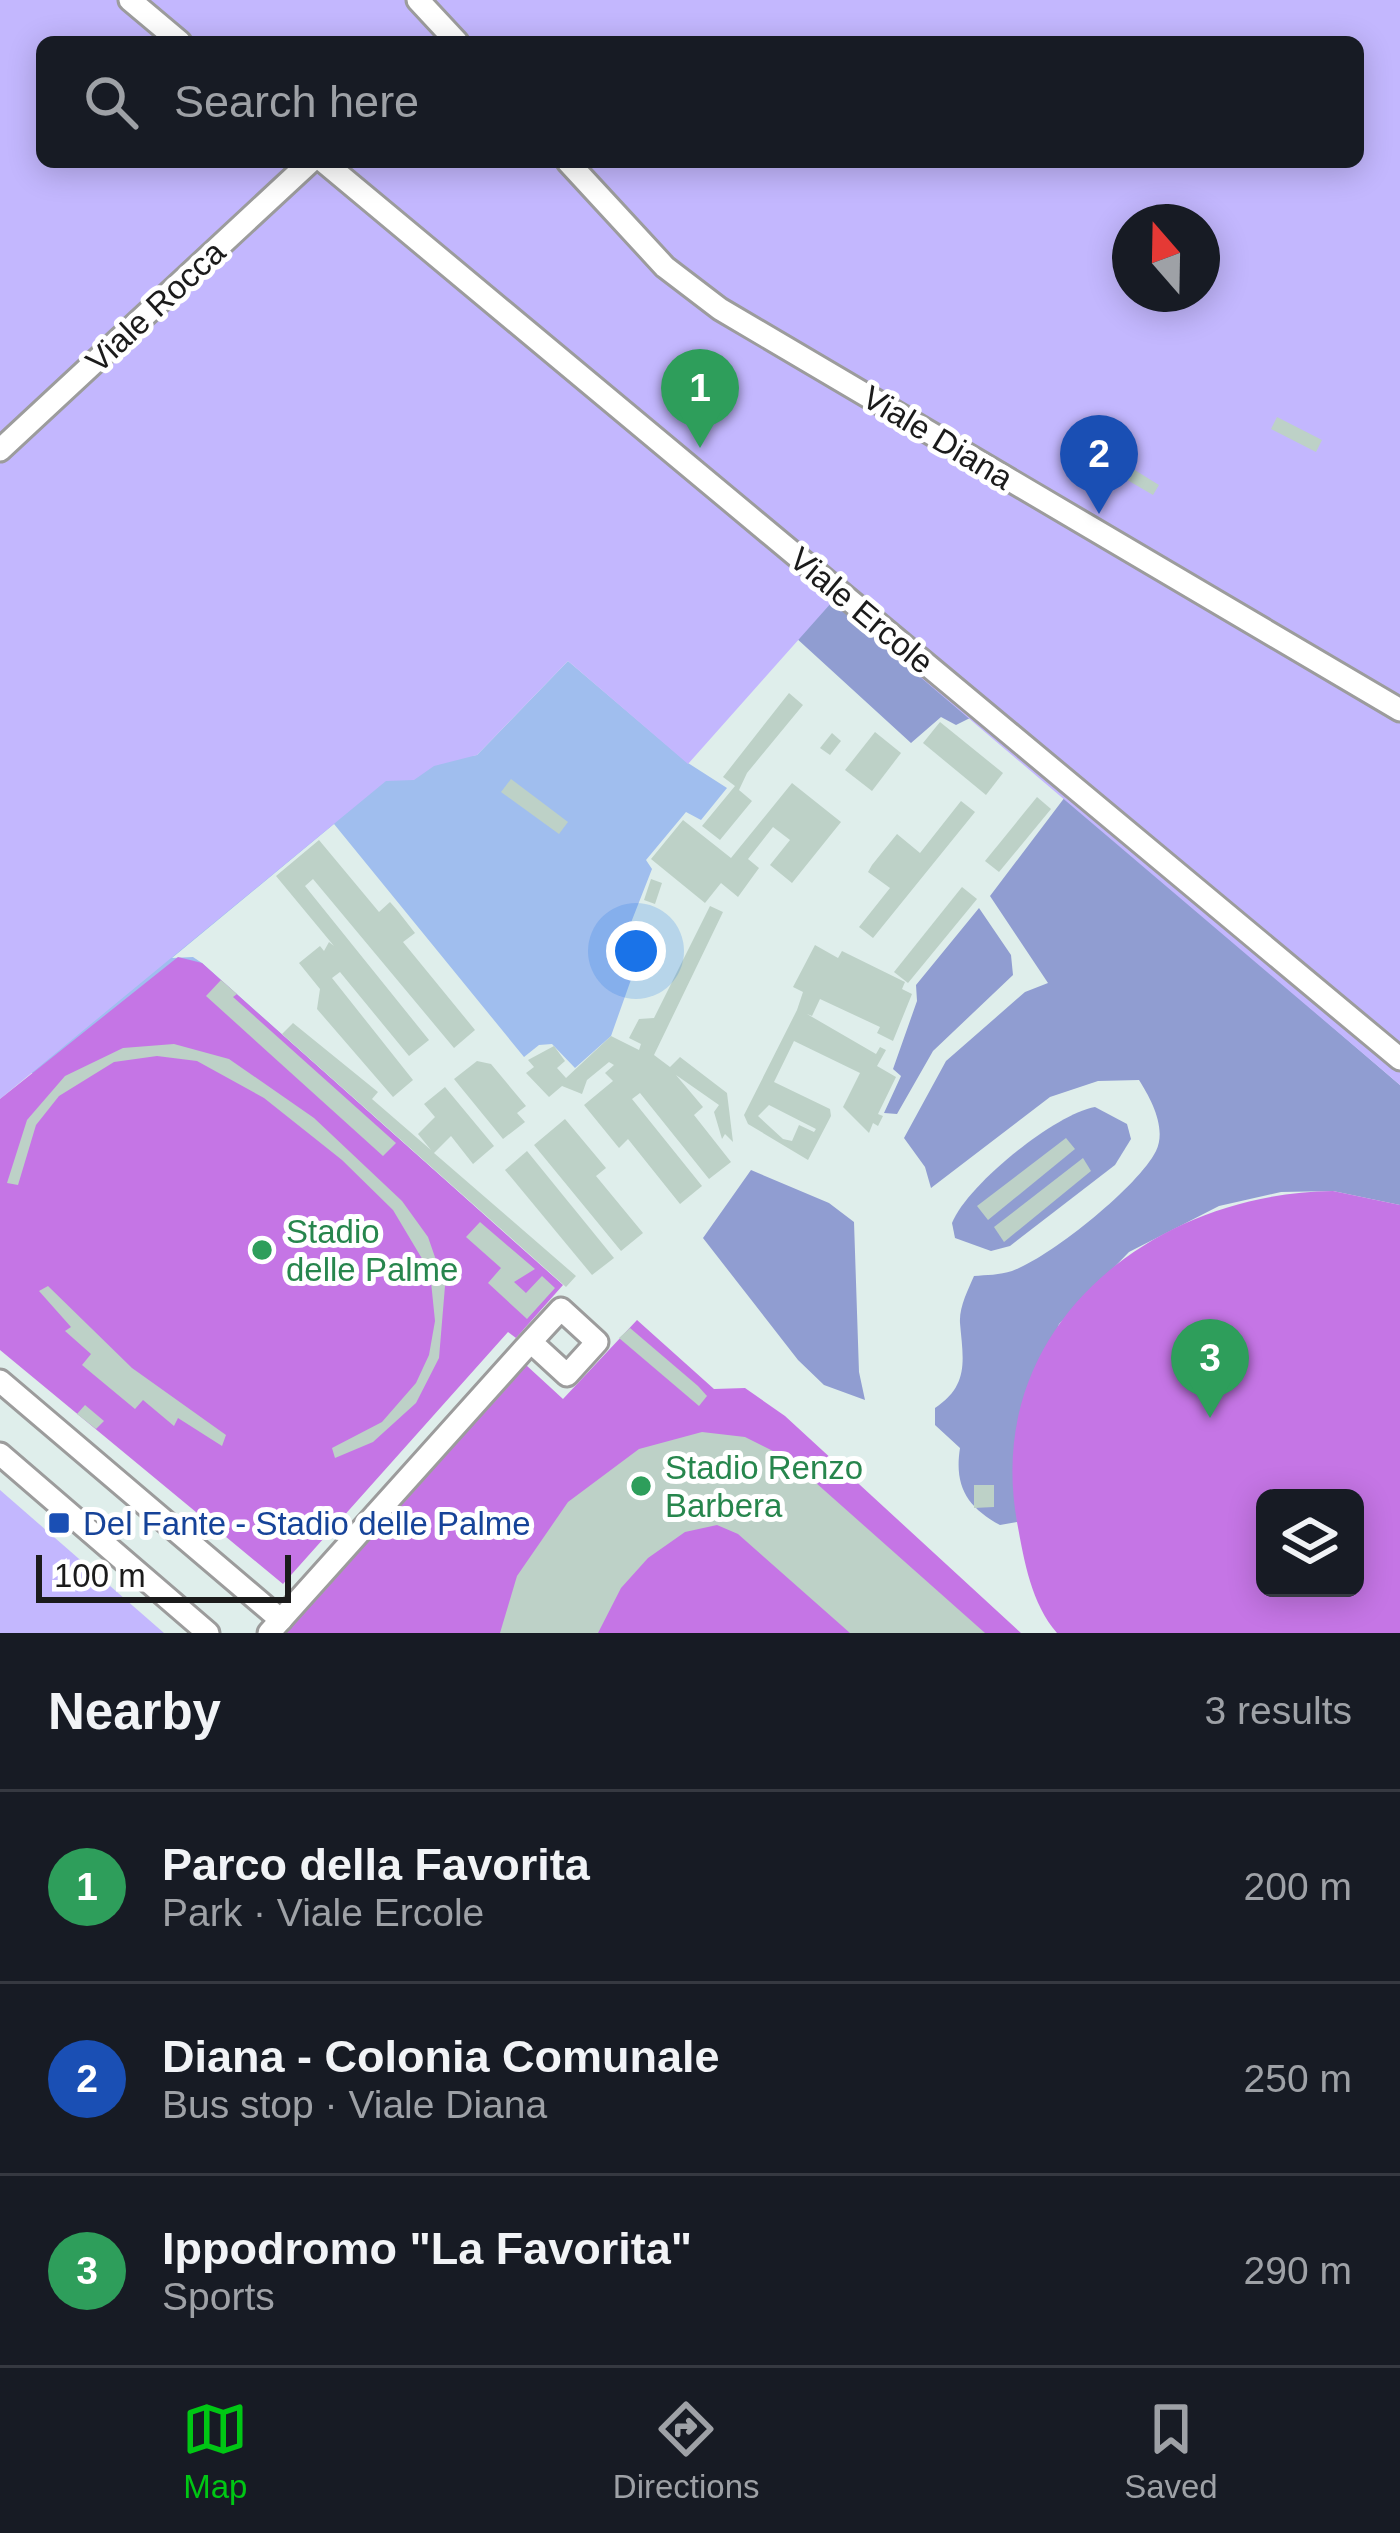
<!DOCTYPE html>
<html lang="en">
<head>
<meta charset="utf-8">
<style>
  body { margin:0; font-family:Helvetica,sans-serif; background:#242831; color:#f1f3f6 }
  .controls { position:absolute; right:36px; bottom:36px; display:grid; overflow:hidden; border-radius:18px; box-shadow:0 6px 30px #0003 }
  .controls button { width:108px; height:108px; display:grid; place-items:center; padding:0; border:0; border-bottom:3px solid #363941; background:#171b24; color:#f1f3f6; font:60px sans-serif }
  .compass { position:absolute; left:1112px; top:204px; width:108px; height:108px; border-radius:50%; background:#171b24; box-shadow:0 6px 30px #0003; rotate:340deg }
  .scale { position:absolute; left:36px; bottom:30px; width:255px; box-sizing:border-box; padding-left:12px; border:6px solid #1b1b1b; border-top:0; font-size:33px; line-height:42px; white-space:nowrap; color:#1b1b1b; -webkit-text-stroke:9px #fff; paint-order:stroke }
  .you { position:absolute; left:636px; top:951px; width:42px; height:42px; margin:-30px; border:9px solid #fff; border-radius:50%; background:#1a73e8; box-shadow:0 0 0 18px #1a73e833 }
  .badge { display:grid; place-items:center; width:78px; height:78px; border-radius:50%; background:#00c714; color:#fff; font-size:39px; font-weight:700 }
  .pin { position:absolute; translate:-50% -99px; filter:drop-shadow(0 3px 6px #0008) }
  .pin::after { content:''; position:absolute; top:63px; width:42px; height:36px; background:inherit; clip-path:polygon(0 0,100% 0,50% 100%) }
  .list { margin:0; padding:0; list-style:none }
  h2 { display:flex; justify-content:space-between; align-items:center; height:156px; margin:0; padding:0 48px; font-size:51px }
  h2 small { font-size:39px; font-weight:400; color:#9ea1a6 }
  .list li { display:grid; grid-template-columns:78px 1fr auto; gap:36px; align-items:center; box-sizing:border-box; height:192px; padding:0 48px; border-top:3px solid #363941 }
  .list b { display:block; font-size:45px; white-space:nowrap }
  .list p { margin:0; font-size:39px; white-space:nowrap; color:#9ea1a6 }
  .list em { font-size:39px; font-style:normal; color:#9ea1a6 }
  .icon { flex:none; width:66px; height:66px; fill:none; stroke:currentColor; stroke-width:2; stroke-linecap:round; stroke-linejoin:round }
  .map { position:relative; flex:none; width:1400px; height:1633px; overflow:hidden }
  .search { position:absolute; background:#171b24; box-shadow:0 6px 30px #0003; left:36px; right:36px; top:36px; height:132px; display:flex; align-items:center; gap:30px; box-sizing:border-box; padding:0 42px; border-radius:18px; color:#9ea1a6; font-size:45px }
  .sheet { height:732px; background:#171b24 }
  nav { display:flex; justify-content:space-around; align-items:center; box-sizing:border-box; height:168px; border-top:3px solid #363941; background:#171b24; font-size:33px; color:#9ea1a6 }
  nav a { display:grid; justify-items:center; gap:6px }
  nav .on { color:#00c714 }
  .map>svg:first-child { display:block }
</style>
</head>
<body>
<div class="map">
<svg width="1400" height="1633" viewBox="0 0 1400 1633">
  <rect width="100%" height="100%" fill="#dfeeeb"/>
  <path fill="#a0beee" d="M568,661L688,763L727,788L701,820L686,812L646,860L652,869L614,966L633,974L611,1036L575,1068L552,1044L539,1045L524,1057L334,824L172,958L193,957L202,963L485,1216L0,1063L381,769L477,755Z"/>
  <g fill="#909dd1">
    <path d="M712,501L970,718L956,725L941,717L911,743L783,626Z"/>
    <path d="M1065,797L1400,1085V1205L1333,1191L1281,1192L1219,1206L1129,1252L1059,1324L1016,1437L1017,1522L1000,1525C967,1507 954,1486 960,1448L935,1425V1408C970,1385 963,1359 960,1323C959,1307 968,1290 974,1276C986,1275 1000,1275 1012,1271C1049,1258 1138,1187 1156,1151C1167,1128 1151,1099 1139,1080L1098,1081L1050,1097L931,1188L925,1167L904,1138L946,1061L1025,992L1048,983L990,896Z"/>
    <path d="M979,908L1011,955L1013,975L933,1051L897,1114L884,1113L901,1076L893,1069L917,1001L916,985Z"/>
    <path d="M1095,1107L1127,1124L1131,1139L1115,1165L1010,1246L991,1251L955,1238L952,1223C967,1185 1055,1114 1095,1107Z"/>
    <path d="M751,1170L829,1203L854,1222L859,1372L865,1400L824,1385L798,1360L703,1238Z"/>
  </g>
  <g fill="#c3b7fe" fill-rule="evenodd">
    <path d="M0,0H1400V1085L832,602L688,764L568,661L477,755L434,766L414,780L386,781L0,1099ZM42,42H1358V162H42ZM1130,222H1202V294H1130Z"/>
    <path d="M0,1490L164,1633H0Z"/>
  </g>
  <g fill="#c575e5" fill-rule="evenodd">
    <path d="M178,957L202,963L563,1285L516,1338L508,1332L283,1584L0,1350V1099Z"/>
    <path d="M1333,1191L1400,1205V1633H1057C1031,1603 1024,1560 1017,1522C982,1326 1153,1193 1333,1191ZM1265,1498H1355V1588H1265Z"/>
    <path d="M637,1320L714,1389L745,1388L785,1416L1021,1633H286L526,1365L563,1399Z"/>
  </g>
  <g fill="#bdd1c7" fill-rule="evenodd">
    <path d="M1277,417L1322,440L1316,452L1271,429Z"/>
    <path d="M1112,456L1159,485L1153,495L1105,467Z"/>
    <path d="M789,693L803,705L747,773L739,790L752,801L720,840L702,826L735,786L723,777Z"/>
    <path d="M940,722L1003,773L986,795L923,743Z"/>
    <path d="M875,732L901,753L872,791L845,770Z"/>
    <path d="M832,733L841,741L830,755L820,748Z"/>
    <path d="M511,779L568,822L559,834L501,792Z"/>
    <path d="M792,783L841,822L792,883L770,865L790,840L773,827L748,859L759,868L738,897L721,883L705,903L651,859L683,820L731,858Z"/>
    <path d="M1037,797L1051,809L999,872L985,861Z"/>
    <path d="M961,801L975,812L873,938L859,927L890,888L868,872L872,865L897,834L920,853Z"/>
    <path d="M319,840L379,912L390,902L397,910L415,933L403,942L475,1030L454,1048L313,879L305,886L429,1040L409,1056L340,972L332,978L413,1080L393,1097L317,1009L320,989L299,963L320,946L324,951L329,942L334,946L276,876Z"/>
    <path d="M651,879L662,883L655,904L644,900Z"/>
    <path d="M962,887L977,899L908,983L894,972Z"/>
    <path d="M710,906L723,912L654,1055L670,1067L680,1057L727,1093L733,1142L725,1134L722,1139L714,1112L719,1105L676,1075L703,1107L694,1115L731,1162L709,1179L640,1093L632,1099L702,1186L680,1204L628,1139L619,1148L584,1105L613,1081L605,1073L614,1065L609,1062L587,1080L582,1094L562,1086L549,1097L526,1073L534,1067L528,1060L554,1046L565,1061L557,1068L566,1078L611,1036L639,1050L641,1044L629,1038L639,1019L654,1018Z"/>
    <path d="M632,931L644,936L634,970L619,964Z"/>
    <path d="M815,945L838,958L842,951L905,982L902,989L912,994L893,1041L877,1033L880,1027L820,999L812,1016L807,1014L876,1054L880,1047L886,1050L877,1066L896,1077L878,1114L883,1116L878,1126L873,1123L869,1133L843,1107L860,1073L794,1041L774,1082L830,1109L831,1116L808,1160L748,1124L744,1115L797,1010L803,992L793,987ZM769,1105L816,1129L814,1132L799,1125L792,1141L783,1139L758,1116Z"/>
    <path d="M221,980L237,994L233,997L396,1143L383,1156L206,996Z"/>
    <path d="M293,1023L378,1092L372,1099L431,1150L418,1134L435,1117L424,1104L445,1087L494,1146L473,1164L451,1136L434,1153L576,1276L566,1287L282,1034Z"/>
    <path d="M174,1044L229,1059L314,1118L402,1201L428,1237L445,1286L439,1358L416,1403L373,1442L335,1458L332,1448L382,1422L416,1383L429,1355L435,1321L430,1272L393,1210L342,1160L264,1098L197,1061L157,1056L114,1062L59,1096L36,1125L18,1185L7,1183L27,1120L65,1076L123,1048Z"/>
    <path d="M477,1061L491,1064L526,1106L517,1113L525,1122L503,1139L454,1079Z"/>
    <path d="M565,1119L606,1168L596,1176L643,1233L621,1251L534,1145Z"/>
    <path d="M1066,1138L1075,1149L988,1220L977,1206Z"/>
    <path d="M527,1151L614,1258L592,1275L505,1170Z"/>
    <path d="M1083,1158L1091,1171L1004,1242L994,1227Z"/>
    <path d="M480,1222L535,1269L514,1282L526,1293L542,1276L555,1288L527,1319L488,1283L501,1268L466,1237Z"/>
    <path d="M48,1286L132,1368L226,1435L222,1446L178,1418L174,1426L143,1400L135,1409L82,1365L91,1354L65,1331L71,1327L39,1291Z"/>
    <path d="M630,1328L698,1386L707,1396L699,1406L619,1338Z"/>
    <path d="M85,1405L104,1421L96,1429L77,1414Z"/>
    <path d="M702,1432L745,1437L789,1459L985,1633H850L738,1534L717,1525L685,1532L648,1558L621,1588L598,1633H500L517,1576L568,1502L639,1449Z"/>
    <path d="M974,1485H994V1507L974,1508Z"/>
  </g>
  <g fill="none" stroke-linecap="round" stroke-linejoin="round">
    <defs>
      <g id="minor">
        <path d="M130,0L180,42"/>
        <path d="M418,0L457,42"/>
        <path d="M324,162L1400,1059"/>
        <path d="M568,162L665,267L720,309L1400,710"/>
        <path d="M0,450L310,162"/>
        <path d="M0,1381L281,1620"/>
        <path d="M0,1454L208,1633"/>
        <path d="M269,1633L525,1348L561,1309L597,1342L567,1375L531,1342"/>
      </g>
    </defs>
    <use href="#minor" stroke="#9c9c9c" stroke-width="27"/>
    <use href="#minor" stroke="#fff" stroke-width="21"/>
  </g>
  <g fill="#2e9e5b" stroke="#fff" stroke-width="4.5">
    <circle cx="262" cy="1250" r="12"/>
    <circle cx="641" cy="1486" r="12"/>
  </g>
  <rect fill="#1a4fb4" stroke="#fff" stroke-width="4.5" x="47" y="1511" width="24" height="24" rx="6"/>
  <g text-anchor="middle" stroke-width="10" stroke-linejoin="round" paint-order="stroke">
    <g font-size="33" fill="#1b1b1b" stroke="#fff">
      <text transform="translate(155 306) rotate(-43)" y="12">Viale Rocca</text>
      <text transform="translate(938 437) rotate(31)" y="12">Viale Diana</text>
      <text transform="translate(862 610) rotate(40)" y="12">Viale Ercole</text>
    </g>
    <g font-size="33" fill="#27864d" stroke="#fff" text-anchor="start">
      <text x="286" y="1243">Stadio<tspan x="286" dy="38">delle Palme</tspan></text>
      <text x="665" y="1479">Stadio Renzo<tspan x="665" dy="38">Barbera</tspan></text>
    </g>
    <g font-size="33" fill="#164399" stroke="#fff" text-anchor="start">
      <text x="83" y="1535">Del Fante - Stadio delle Palme</text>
    </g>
  </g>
</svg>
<div class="controls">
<button><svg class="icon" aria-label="layers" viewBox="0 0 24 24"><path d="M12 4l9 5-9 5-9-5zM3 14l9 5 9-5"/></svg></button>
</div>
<svg class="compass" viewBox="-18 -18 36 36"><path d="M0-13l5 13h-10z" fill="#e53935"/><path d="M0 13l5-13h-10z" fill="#9ea1a6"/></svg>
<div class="scale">100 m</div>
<div class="you"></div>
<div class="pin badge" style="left:700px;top:448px;background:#2e9e5b">1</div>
<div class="pin badge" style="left:1099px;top:514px;background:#1a4fb4">2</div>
<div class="pin badge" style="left:1210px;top:1418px;background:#2e9e5b">3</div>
<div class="search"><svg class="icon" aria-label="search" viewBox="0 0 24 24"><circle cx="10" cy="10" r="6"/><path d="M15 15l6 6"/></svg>Search here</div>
</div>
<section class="sheet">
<h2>Nearby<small>3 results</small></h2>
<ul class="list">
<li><span class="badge" style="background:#2e9e5b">1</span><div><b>Parco della Favorita</b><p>Park · Viale Ercole</p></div><em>200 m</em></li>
<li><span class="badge" style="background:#1a4fb4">2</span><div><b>Diana - Colonia Comunale</b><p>Bus stop · Viale Diana</p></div><em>250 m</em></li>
<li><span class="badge" style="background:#2e9e5b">3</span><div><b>Ippodromo &quot;La Favorita&quot;</b><p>Sports</p></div><em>290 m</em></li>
</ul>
</section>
<nav>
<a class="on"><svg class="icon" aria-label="map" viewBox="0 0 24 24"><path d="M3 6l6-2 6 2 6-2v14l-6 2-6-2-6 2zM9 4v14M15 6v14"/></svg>Map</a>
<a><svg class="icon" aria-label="directions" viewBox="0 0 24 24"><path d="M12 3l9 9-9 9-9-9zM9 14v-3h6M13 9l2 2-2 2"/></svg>Directions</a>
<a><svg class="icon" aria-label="saved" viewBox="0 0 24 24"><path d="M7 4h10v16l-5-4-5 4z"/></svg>Saved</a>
</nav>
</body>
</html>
